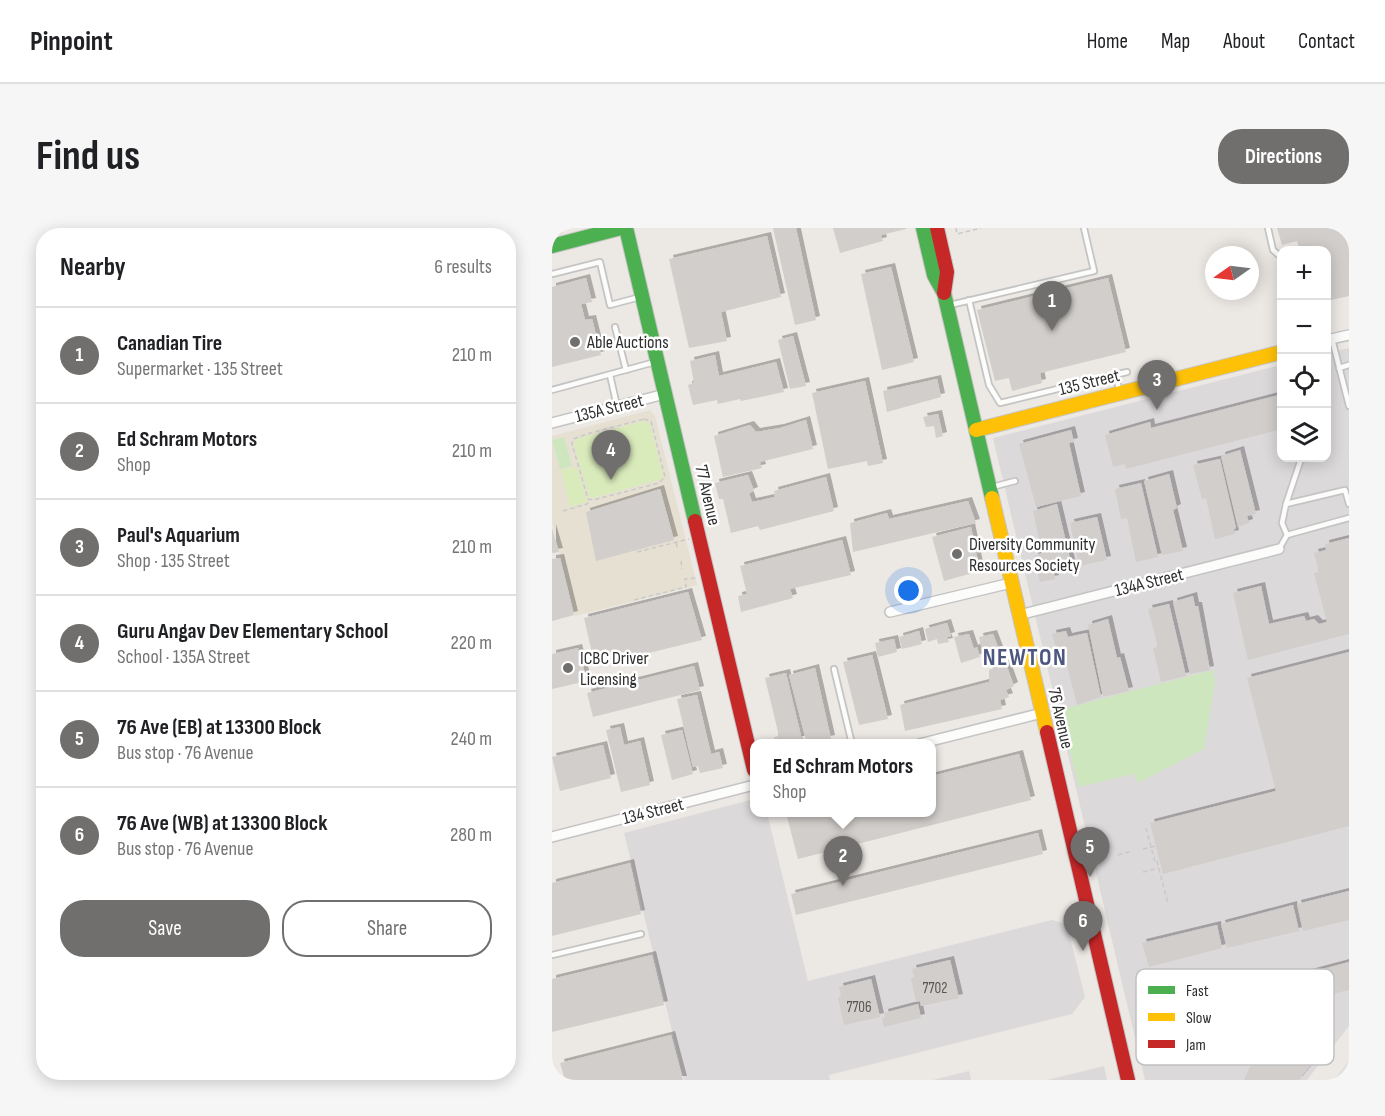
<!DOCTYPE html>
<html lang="en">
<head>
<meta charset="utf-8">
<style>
  body { margin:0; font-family:"Sofia Sans Condensed",sans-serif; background:#f6f6f6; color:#202124 }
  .controls { position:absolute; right:18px; top:18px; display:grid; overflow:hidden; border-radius:12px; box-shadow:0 3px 15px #0003 }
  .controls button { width:54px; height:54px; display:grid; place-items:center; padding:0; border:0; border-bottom:2px solid #e0e0e0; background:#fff; color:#202124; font:30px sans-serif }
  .compass { position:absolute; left:653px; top:18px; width:54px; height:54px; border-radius:50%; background:#fff; box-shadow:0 3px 15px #0003; rotate:256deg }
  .you { position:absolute; left:357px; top:363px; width:21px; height:21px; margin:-15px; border:4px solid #fff; border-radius:50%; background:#1a73e8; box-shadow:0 0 0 9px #1a73e833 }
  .badge { display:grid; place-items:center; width:39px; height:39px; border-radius:50%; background:#706f6e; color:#fff; font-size:20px; font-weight:700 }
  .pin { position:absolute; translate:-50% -50px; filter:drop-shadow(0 2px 3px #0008) }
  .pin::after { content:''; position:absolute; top:32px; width:21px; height:18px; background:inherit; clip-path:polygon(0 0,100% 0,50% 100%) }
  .popup { position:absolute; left:198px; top:511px; width:186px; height:78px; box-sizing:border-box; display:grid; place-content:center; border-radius:12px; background:#fff; filter:drop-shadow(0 2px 4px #0005); font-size:20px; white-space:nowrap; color:#757577 }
  .popup b { font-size:22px; color:#202124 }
  .popup::after { content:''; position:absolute; left:50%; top:100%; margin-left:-12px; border:12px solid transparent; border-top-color:#fff }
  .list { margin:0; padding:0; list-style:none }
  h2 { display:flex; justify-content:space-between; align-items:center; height:78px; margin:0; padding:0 24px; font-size:26px }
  h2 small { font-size:20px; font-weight:400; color:#757577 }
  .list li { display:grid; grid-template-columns:39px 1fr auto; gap:18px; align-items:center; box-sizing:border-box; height:96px; padding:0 24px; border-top:2px solid #e0e0e0 }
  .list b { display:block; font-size:22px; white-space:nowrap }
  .list p { margin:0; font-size:20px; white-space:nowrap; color:#757577 }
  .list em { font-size:20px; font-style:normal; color:#757577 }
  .actions { display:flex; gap:12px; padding:18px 24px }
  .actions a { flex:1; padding:14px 0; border:2px solid #706f6e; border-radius:24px; text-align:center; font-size:21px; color:#706f6e }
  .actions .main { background:#706f6e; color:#fff }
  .icon { flex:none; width:33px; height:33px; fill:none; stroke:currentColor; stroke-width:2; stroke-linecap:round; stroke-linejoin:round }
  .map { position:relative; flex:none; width:797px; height:852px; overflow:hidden; border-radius:24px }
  header { display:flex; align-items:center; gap:36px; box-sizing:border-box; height:84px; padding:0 30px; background:#fff; border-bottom:2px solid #e0e0e0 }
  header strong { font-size:28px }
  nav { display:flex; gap:33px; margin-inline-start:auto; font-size:21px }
  .intro { display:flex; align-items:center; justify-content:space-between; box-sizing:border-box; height:144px; padding:0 36px }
  h1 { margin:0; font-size:42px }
  .button { padding:15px 27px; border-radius:24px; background:#706f6e; color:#fff; font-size:21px; font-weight:700 }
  main { display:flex; gap:36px; padding:0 36px }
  aside { flex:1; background:#fff; border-radius:24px; box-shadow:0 3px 15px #0003 }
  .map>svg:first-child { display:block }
</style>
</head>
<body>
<header>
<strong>Pinpoint</strong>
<nav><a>Home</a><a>Map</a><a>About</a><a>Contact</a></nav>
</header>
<div class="intro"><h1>Find us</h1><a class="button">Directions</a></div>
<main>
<aside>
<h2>Nearby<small>6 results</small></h2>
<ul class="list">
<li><span class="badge">1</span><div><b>Canadian Tire</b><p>Supermarket · 135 Street</p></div><em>210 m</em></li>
<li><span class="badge">2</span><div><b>Ed Schram Motors</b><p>Shop</p></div><em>210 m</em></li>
<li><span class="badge">3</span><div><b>Paul's Aquarium</b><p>Shop · 135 Street</p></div><em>210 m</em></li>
<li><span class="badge">4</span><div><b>Guru Angav Dev Elementary School</b><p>School · 135A Street</p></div><em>220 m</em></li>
<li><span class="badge">5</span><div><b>76 Ave (EB) at 13300 Block</b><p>Bus stop · 76 Avenue</p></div><em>240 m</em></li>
<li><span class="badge">6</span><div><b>76 Ave (WB) at 13300 Block</b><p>Bus stop · 76 Avenue</p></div><em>280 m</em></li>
</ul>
<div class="actions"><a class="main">Save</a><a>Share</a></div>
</aside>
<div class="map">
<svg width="797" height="852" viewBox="0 0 797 852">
  <defs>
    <filter id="shadow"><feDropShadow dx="4" dy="-4" stdDeviation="0" flood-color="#0004"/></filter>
  </defs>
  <rect width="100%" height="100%" fill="#ece8e4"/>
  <g fill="#dcd9db">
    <path d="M797,120V798L755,852H593L441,210L729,137L730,230H774L775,125Z"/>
    <path d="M202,571V584L215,585L256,753L500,692L511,695L516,701L533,769L520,786L277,847L278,852H132L72,605Z"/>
    <path d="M552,838L555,852H495Z"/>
    <path d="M417,843L419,852H381Z"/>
  </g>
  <path fill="#e6e0d3" d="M98,182L103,188L145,357L23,388L0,295V208Z"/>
  <g fill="#cee6be">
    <path d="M12,209L20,238L8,241L0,212Z"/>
    <path d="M661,442L663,454L652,521L586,555L582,546L527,559L507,482Z"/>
  </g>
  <g fill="#d9eabb">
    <path d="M92,193L98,197L111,247L110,251L41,270L37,269L22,216L24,211Z"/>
    <path d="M25,239L35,274L18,279L9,242Z"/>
  </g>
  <g fill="#d1cecb" filter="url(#shadow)">
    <path d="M221,0H244L264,92L243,97Z"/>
    <path d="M281,0H354V1L329,7L331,13L288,25Z"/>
    <path d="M725,0H797V68L774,73V22H748L745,13L730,17Z"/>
    <path d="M215,8L229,69L169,84L175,113L137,120L117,31Z"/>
    <path d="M339,39L362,134L330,142L309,46Z"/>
    <path d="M34,50L40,74L29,76L33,92L40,91L49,127L0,139V59Z"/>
    <path d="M556,50L574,124L488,145L490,155L460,163L457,150L443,153L425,82Z"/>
    <path d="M241,108L254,158L238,161L226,112Z"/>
    <path d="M163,127L167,148L224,134L232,164L189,173L188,171L166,176L165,172L141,177L136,157L142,155L138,133Z"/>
    <path d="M385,151L389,169L335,184L331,163Z"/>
    <path d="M313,153L331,235L316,238L315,233L276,241L260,165Z"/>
    <path d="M730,161V201L574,241L573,236L561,239L553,207L598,194L599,200L727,167L726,162Z"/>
    <path d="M386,186L391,208L384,210L382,198L374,199L371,189Z"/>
    <path d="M254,192L261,221L208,234L210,240L171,249L162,208L198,197L204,204L228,200Z"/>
    <path d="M519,202L522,214L517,215L529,268L484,279L467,216Z"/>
    <path d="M688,222L704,286L695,288L697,295L686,299L669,228Z"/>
    <path d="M668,231L684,300L682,301L683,306L663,311L654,270L650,271L641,237Z"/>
    <path d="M617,246L625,280L621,282L631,323L610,327L592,253Z"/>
    <path d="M196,247L202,263L197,265L200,274L223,269L222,263L274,249L282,283L208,302L206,298L179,305L171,271H167L163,255Z"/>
    <path d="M589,255L606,329L584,334L575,290L569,291L563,261Z"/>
    <path d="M108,261L122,312L44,333L34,284Z"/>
    <path d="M416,273L424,295L301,324L298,295L335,285L337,291Z"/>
    <path d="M505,276L520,339L502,344L503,351L488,354L482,328L490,325L481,283Z"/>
    <path d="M545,289L555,332L527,338L518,295Z"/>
    <path d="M419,299L428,343L392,353L380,309Z"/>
    <path d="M0,300L7,324L0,325Z"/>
    <path d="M797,310V406L696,432L681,365L709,358L717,396L752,388L754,393L762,391L767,396L775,394L762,345L767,344L762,325L774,322L773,316Z"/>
    <path d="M290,312L299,347L238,361L241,370L189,384L186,368L195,366L188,338Z"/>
    <path d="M8,330L22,387L0,393V331Z"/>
    <path d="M136,364L150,412L43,438L32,390Z"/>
    <path d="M641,368L643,378H646L658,442L638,446L621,374Z"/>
    <path d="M617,376L634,448L609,454L601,420L606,419L596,381Z"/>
    <path d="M556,391L565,430L568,429L577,463L551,469L536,397Z"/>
    <path d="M395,395L399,408L395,409L397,414L386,416L385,411L376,414L373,401Z"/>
    <path d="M367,403L370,416L350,421L347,409Z"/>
    <path d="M514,403L516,409L535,405L549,469L525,477L513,430L507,432L500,406Z"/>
    <path d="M417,406L422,421L425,419L428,429L409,435L402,409Z"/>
    <path d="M441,406L447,422L431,426L427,409Z"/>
    <path d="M342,411L345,424L326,429L323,415Z"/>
    <path d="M26,420L35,453L0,461V426Z"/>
    <path d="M797,424V598L611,646L598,595L724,563L695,450Z"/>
    <path d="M320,427L336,491L307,497L291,434Z"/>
    <path d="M454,436L462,458L454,462L457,469L448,472L450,481L353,503L348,477L437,454V442Z"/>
    <path d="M142,438L148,462L41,489L35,465Z"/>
    <path d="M263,440L279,511L255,516L237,447Z"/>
    <path d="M234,445L250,512H246L247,516H223L222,509L227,508L213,450Z"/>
    <path d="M145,467L159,526L167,524L171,540L148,545L146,538L141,539L125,471Z"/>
    <path d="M68,499L72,517L88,513L98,557L69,564L54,502Z"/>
    <path d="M130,502L141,546L120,552L109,507Z"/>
    <path d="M51,517L59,550L8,563L0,529Z"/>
    <path d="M467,526L479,572L246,631L234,585L380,584V548Z"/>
    <path d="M486,605L491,626L244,687L239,666Z"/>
    <path d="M78,635L89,686L0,708V655Z"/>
    <path d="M797,663V692L751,703L745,676Z"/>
    <path d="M741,677L747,703L675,720L669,696Z"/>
    <path d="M665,697L670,720L597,739L590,715Z"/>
    <path d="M100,727L112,777L0,804V751Z"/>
    <path d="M398,732L407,770L369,778L368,773L364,774L359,750L362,749L360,741Z"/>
    <path d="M797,734V762L763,770L756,745Z"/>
    <path d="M752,748L759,772L692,789L686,765Z"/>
    <path d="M319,751L328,789L292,797L286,770L289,768L287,759Z"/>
    <path d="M681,767L687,791L614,809L607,786Z"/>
    <path d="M366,776L369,790L332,799L330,790L333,789L332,785Z"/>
    <path d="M119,807L131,852H13L8,835Z"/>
    <path d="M694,809L718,820L724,812L741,822L751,809L770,823L747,852H692L700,834L684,827Z"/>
  </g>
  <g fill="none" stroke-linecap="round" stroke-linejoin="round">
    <defs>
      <g id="lane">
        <path d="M716,0L721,22L730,30"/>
        <path d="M0,46L48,34L58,77L88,69"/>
        <path d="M417,72L437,157L448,175L575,144"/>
        <path d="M398,77L542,43L532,0"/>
        <path d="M63,99L74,142"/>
        <path d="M780,111L797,178"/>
        <path d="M787,140L797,137"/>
        <path d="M58,147L65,178"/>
        <path d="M564,147L567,162"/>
        <path d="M0,162L103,134"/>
        <path d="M440,259L463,253"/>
        <path d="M734,276L749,231L755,230"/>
        <path d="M735,307L730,295L734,276L793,262L797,276"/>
        <path d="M727,321L735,307L797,290"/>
        <path d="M282,441L300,516"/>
        <path d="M0,727L89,706"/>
      </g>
      <g id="street">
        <path d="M774,112L797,107"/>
        <path d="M0,195L113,166"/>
        <path d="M338,384L459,355"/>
        <path d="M467,387L727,321"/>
        <path d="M367,516L490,485"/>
        <path d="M0,609L202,557"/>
      </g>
      <g id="fast">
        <path d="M74,0L143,293"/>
        <path d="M371,0L382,47L392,65L440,270"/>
        <path d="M0,1L4,0"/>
        <path d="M0,18L69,0"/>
      </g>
      <g id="slow">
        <path d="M424,202L730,124"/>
        <path d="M440,270L495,504"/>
      </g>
      <g id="jam">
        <path d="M385,0L395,44L392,65"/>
        <path d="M143,293L202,542"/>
        <path d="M495,504L576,852"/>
      </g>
    </defs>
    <use href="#lane" stroke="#c5c4c5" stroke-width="8"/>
    <use href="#street" stroke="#c5c4c5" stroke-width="12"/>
    <use href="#fast" stroke="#c5c4c5" stroke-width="16"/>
    <use href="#slow" stroke="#c5c4c5" stroke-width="16"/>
    <use href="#jam" stroke="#c5c4c5" stroke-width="16"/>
    <g stroke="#c9c9c8" stroke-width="1.5" stroke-dasharray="4.5 3" stroke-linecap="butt">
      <path d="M404,0L405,6L429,0"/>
      <path d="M92,191L99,193L113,249L107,255L41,272L36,271L20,216L21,211L35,206Z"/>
      <path d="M11,283L35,276L39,273"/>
      <path d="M124,315L126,322"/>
      <path d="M85,324L137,311"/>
      <path d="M129,333L130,341"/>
      <path d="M82,372L134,359L133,351L144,350"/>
      <path d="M594,600L603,634L605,633L616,676"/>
      <path d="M591,621L604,618"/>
      <path d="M566,627L580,623"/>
      <path d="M539,634L555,630"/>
      <path d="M591,644L607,640"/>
    </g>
    <use href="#lane" stroke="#fcfcfb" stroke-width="4.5"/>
    <use href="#street" stroke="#fcfcfb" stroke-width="9"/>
    <use href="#fast" stroke="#4caf50" stroke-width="14"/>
    <use href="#slow" stroke="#ffc107" stroke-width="14"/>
    <use href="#jam" stroke="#c62828" stroke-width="14"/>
    <path stroke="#dfdfe1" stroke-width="3" d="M784,852L797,835"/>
  </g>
  <g fill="#706f6e" stroke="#fff" stroke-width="2">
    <circle cx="23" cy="114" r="6"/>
    <circle cx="405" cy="326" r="6"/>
    <circle cx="16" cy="440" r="6"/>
  </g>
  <g text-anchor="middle" stroke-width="5" stroke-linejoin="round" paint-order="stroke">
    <g font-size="15" fill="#585857">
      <text x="383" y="765">7702</text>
      <text x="307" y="784">7706</text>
    </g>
    <g font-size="18" fill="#2e2e2e" stroke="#fff" text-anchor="start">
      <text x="35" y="120">Able Auctions</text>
      <text x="417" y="322">Diversity Community<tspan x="417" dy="21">Resources Society</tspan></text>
      <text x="28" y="436">ICBC Driver<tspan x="28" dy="21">Licensing</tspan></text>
    </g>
    <g font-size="18" fill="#2e2e2e" stroke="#fff">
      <text transform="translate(537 154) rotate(-14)" y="6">135 Street</text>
      <text transform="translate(57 180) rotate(-14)" y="6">135A Street</text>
      <text transform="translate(156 267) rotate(77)" y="6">77 Avenue</text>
      <text transform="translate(597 354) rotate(-14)" y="6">134A Street</text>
      <text transform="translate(509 490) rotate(77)" y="6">76 Avenue</text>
      <text transform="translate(101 583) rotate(-14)" y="6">134 Street</text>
    </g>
    <g font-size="24" font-weight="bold" letter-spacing="1.5" fill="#4d5680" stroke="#fff">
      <text x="473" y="437">NEWTON</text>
    </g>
  </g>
  <rect x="584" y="741" width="198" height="96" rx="9" fill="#fff" stroke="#c0c0c0" stroke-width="1.5"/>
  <rect x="596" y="758" width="27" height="8" fill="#4caf50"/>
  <rect x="596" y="785" width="27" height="8" fill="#ffc107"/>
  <rect x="596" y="812" width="27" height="8" fill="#c62828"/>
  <g font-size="16" fill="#2e2e2e">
    <text x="634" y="768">Fast</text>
    <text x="634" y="795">Slow</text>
    <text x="634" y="822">Jam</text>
  </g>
</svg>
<div class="controls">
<button>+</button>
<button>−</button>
<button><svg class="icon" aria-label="locate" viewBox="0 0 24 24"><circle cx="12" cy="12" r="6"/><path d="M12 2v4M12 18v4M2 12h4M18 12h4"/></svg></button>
<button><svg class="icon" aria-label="layers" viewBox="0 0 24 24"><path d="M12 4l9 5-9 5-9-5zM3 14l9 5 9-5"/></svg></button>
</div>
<svg class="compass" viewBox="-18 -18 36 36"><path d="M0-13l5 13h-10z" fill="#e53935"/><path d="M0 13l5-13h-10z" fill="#757577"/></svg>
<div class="you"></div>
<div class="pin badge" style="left:500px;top:103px">1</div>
<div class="pin badge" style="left:291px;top:658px">2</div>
<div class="popup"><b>Ed Schram Motors</b>Shop</div>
<div class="pin badge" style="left:605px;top:182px">3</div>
<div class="pin badge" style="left:59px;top:252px">4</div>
<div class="pin badge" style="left:538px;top:649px">5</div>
<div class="pin badge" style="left:531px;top:723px">6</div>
</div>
</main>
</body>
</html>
